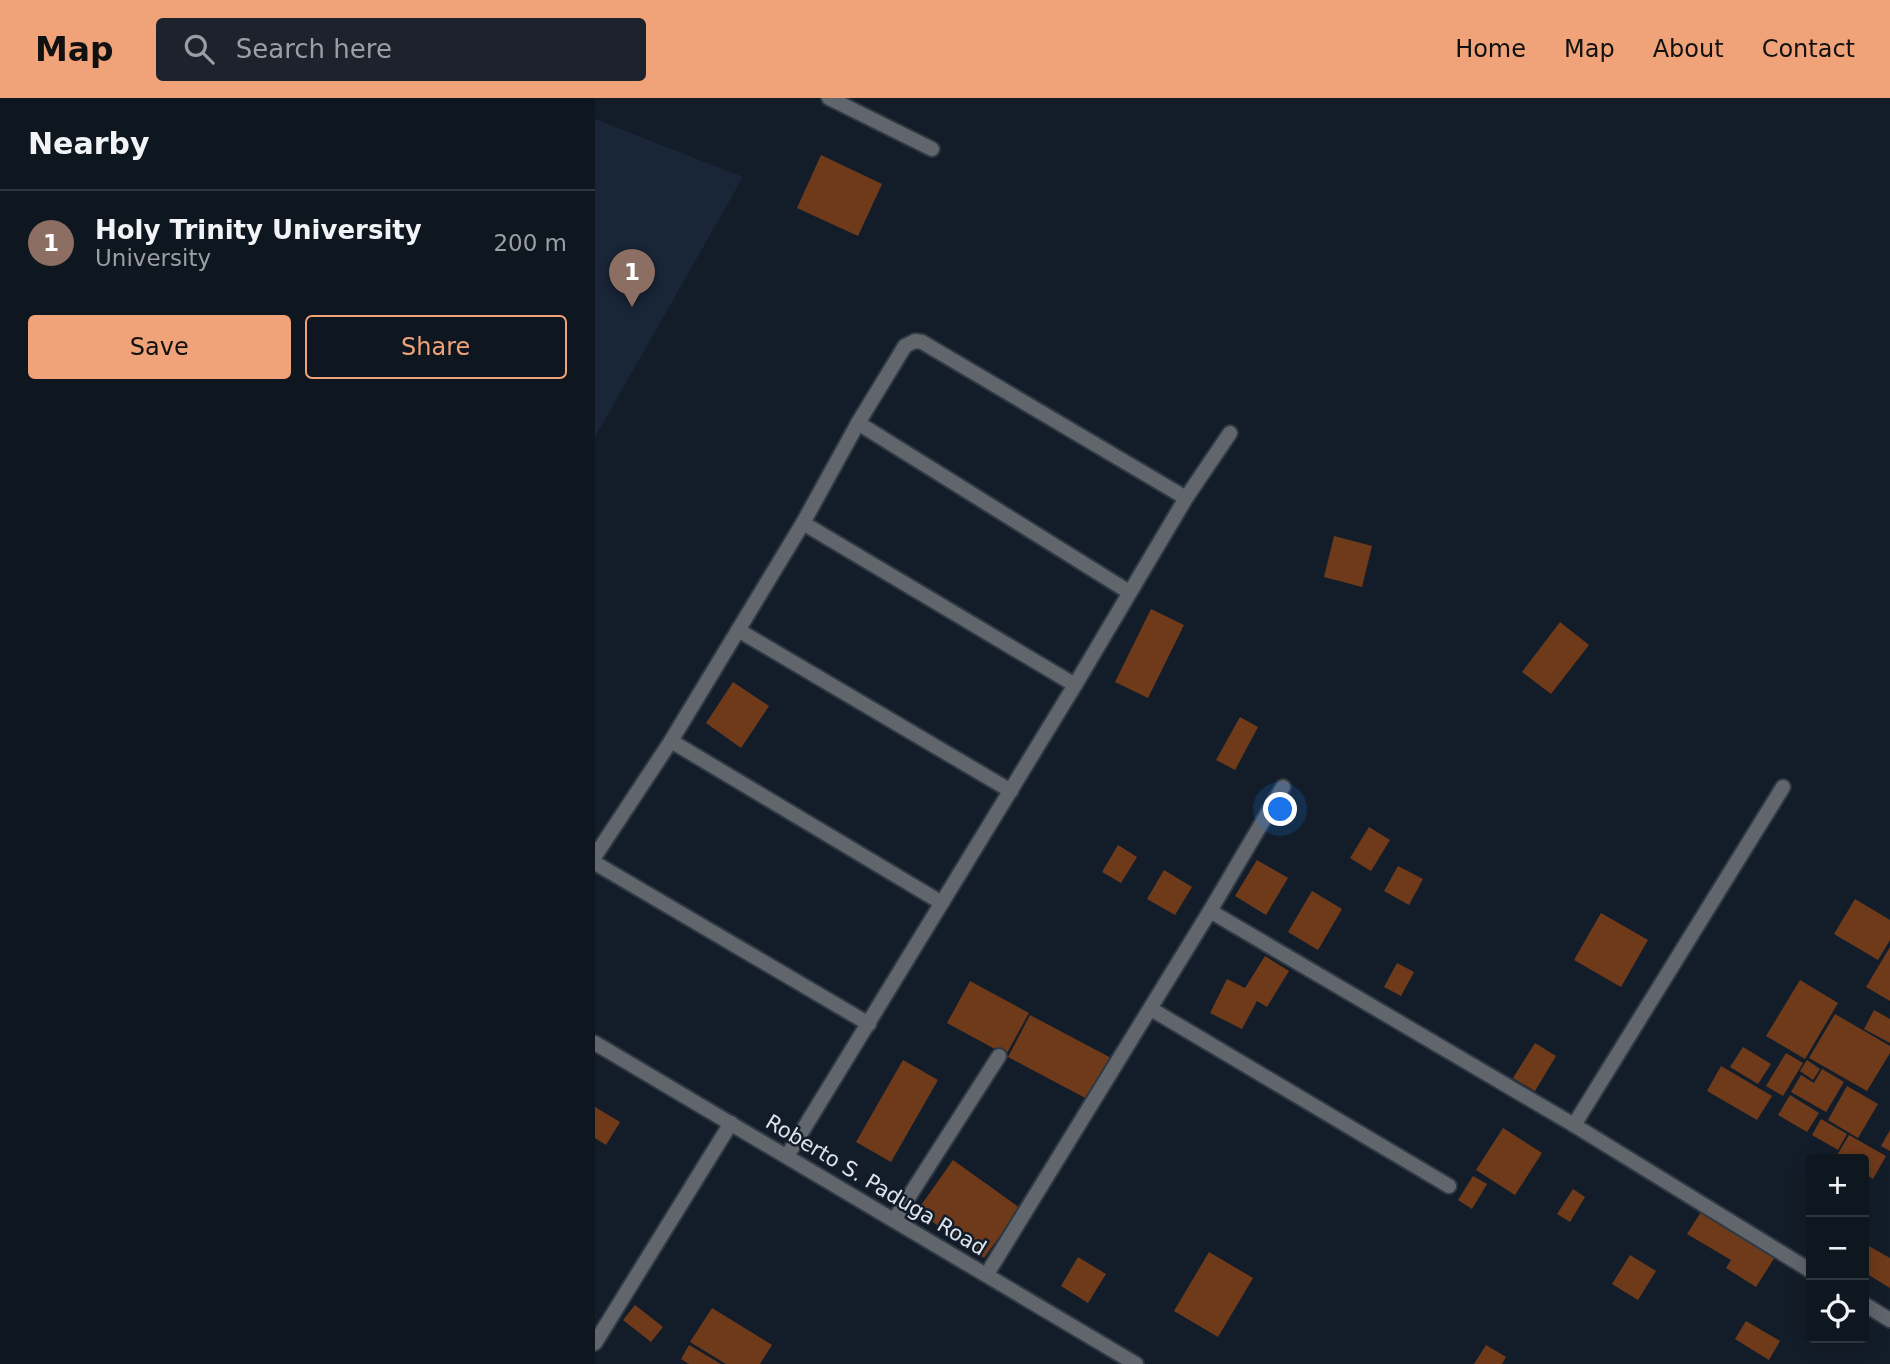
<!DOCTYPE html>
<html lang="en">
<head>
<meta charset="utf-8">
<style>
  body { margin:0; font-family:"DejaVu Sans",sans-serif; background:#1c232c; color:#f1f3f6 }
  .controls { position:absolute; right:21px; bottom:21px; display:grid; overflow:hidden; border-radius:7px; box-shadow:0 4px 18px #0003 }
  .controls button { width:63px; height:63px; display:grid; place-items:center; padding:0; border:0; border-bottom:2px solid #2e353d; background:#0e161f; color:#f1f3f6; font:35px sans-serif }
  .you { position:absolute; left:686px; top:712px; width:24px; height:24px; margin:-18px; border:5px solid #fff; border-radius:50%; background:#1a73e8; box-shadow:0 0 0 10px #1a73e833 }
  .badge { display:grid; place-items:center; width:46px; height:46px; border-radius:50%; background:#f0a278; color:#fff; font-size:23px; font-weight:700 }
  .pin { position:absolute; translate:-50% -58px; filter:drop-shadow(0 2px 4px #0008) }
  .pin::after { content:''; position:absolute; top:37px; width:24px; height:21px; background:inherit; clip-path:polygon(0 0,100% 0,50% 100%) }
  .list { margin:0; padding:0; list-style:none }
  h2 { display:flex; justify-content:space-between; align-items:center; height:91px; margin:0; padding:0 28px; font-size:30px }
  h2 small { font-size:23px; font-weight:400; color:#9b9fa4 }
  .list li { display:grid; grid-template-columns:46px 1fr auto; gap:21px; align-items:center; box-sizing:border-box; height:105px; padding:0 28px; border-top:2px solid #2e353d }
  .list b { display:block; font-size:26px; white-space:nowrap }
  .list p { margin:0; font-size:23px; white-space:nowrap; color:#9b9fa4 }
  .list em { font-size:23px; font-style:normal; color:#9b9fa4 }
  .actions { display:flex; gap:14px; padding:21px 28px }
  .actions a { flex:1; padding:16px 0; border:2px solid #f0a278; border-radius:7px; text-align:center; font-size:24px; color:#f0a278 }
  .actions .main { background:#f0a278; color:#111 }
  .icon { flex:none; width:38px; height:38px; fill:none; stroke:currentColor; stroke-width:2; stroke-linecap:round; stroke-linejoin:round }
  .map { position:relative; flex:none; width:1295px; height:1266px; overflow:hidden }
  header { display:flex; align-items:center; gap:42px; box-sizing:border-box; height:98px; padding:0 35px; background:#f0a278; color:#111 }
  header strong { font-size:33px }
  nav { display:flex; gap:38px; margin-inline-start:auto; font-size:24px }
  .search { width:490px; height:63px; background:#1c232c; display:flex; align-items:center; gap:18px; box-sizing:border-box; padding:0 24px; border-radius:7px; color:#9b9fa4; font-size:26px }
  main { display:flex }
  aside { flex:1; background:#0e161f }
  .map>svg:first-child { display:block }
</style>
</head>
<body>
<header>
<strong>Map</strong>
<div class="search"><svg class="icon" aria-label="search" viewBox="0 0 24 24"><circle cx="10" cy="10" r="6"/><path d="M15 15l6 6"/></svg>Search here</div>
<nav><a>Home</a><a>Map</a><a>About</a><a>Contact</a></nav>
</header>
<main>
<aside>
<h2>Nearby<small></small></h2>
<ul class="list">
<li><span class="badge" style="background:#8d6e63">1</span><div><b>Holy Trinity University</b><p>University</p></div><em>200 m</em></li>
</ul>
<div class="actions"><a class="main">Save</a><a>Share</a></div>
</aside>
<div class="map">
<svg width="1295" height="1266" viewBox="0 0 1295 1266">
  <rect width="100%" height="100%" fill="#131d29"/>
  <path fill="#192638" d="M0,21L148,79L0,339Z"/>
  <g fill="#6f3a1a">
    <path d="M226,57L287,86L263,138L202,110Z"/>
    <path d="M739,438L777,448L767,489L729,479Z"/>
    <path d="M556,511L589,527L553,600L520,584Z"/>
    <path d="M965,524L994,547L956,596L927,574Z"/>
    <path d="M138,584L174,608L146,650L111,625Z"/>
    <path d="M645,619L663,629L640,672L621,662Z"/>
    <path d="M774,729L795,742L776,773L755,760Z"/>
    <path d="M523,747L542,759L526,785L507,774Z"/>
    <path d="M662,762L693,780L671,817L640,798Z"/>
    <path d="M803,768L828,781L814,807L789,793Z"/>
    <path d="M569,772L597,789L580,817L552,801Z"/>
    <path d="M717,793L747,811L723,852L693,834Z"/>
    <path d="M1260,801L1295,822V842L1283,862L1239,836Z"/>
    <path d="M1006,815L1053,842L1026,889L979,862Z"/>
    <path d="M1295,849V903L1271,889Z"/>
    <path d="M670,858L694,873L672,909L662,903L647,931L615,915L632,881L650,890Z"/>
    <path d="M802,865L819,874L806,898L789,889Z"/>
    <path d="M1205,882L1243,905L1210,961L1171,938Z"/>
    <path d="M375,883L434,915L411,957L352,925Z"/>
    <path d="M1279,912L1295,921V945L1269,931Z"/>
    <path d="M1240,916L1295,948V955L1272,993L1214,960Z"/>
    <path d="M435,917L518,961L496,1003L413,959Z"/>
    <path d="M940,945L961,958L940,993L918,980Z"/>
    <path d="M1148,949L1176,966L1163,986L1135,969Z"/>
    <path d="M1191,955L1208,965L1188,998L1171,988Z"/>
    <path d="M308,962L343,982L296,1064L261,1044Z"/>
    <path d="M1212,962L1225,971L1218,982L1205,973Z"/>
    <path d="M1126,968L1177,998L1162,1022L1112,993Z"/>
    <path d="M1227,971L1249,984L1231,1014L1196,994L1206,977L1219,985Z"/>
    <path d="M1252,988L1283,1006L1263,1040L1233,1022Z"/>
    <path d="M1195,997L1224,1015L1212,1034L1183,1017Z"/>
    <path d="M0,1009L25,1024L11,1047L0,1040Z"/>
    <path d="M1226,1021L1252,1036L1243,1052L1217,1037Z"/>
    <path d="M908,1030L947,1055L920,1097L881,1072Z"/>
    <path d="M1295,1032V1053L1286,1048Z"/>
    <path d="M1254,1037L1291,1058L1278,1081L1269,1075V1061H1245L1241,1059Z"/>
    <path d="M358,1062L425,1110L389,1160L322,1113Z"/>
    <path d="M878,1078L892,1086L877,1111L863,1102Z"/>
    <path d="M978,1091L990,1099L975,1124L962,1116Z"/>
    <path d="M1106,1114L1180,1159L1161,1189L1131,1170L1136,1162L1092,1136Z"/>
    <path d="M1272,1147L1295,1160V1190L1269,1174V1153Z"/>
    <path d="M614,1154L658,1180L623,1239L579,1213Z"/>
    <path d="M1035,1157L1061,1173L1043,1202L1017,1186Z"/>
    <path d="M483,1159L511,1176L493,1205L466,1188Z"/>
    <path d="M40,1207L68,1229L56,1244L28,1222Z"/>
    <path d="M117,1210L177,1247L165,1266H131L95,1244Z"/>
    <path d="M1151,1223L1185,1243L1174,1262L1140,1241Z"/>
    <path d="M94,1247L126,1266H94L86,1261Z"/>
    <path d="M891,1247L911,1259L907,1266H879Z"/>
  </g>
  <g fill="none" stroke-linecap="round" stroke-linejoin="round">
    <defs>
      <g id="minor">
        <path d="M234,0L337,51"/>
        <path d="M263,325L534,494"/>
        <path d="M208,425L480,587"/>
        <path d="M143,532L416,693"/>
        <path d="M76,643L347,805"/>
        <path d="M0,758L76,643L208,425L263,325L310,248L320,243L327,244L591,400"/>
        <path d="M0,765L274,926"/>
        <path d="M615,813L688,689"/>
        <path d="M556,911L854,1088"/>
        <path d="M979,1027L1188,689"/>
        <path d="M192,1058L480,587L591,400L635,335"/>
        <path d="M299,1122L404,958"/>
        <path d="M392,1176L615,813L979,1027L1216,1173"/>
        <path d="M1269,1206L1295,1222"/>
        <path d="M0,1245L136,1025"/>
      </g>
      <path id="tertiary" d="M0,945L541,1266"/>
    </defs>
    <use href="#minor" stroke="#2f3944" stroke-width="18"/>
    <use href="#tertiary" stroke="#2f3944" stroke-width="18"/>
    <use href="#minor" stroke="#61666d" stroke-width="14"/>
    <use href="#tertiary" stroke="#61666d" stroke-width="14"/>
  </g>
  <g text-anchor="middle" stroke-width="5" stroke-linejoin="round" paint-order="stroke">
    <g font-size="21" fill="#dde4ed" stroke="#131d29">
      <text transform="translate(281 1087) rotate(31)" y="7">Roberto S. Paduga Road</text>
    </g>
  </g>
</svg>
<div class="controls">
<button>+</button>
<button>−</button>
<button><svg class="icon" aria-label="locate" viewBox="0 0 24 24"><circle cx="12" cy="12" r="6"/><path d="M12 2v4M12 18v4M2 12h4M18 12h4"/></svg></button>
</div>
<div class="you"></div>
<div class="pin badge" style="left:37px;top:209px;background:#8d6e63">1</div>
</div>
</main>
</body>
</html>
